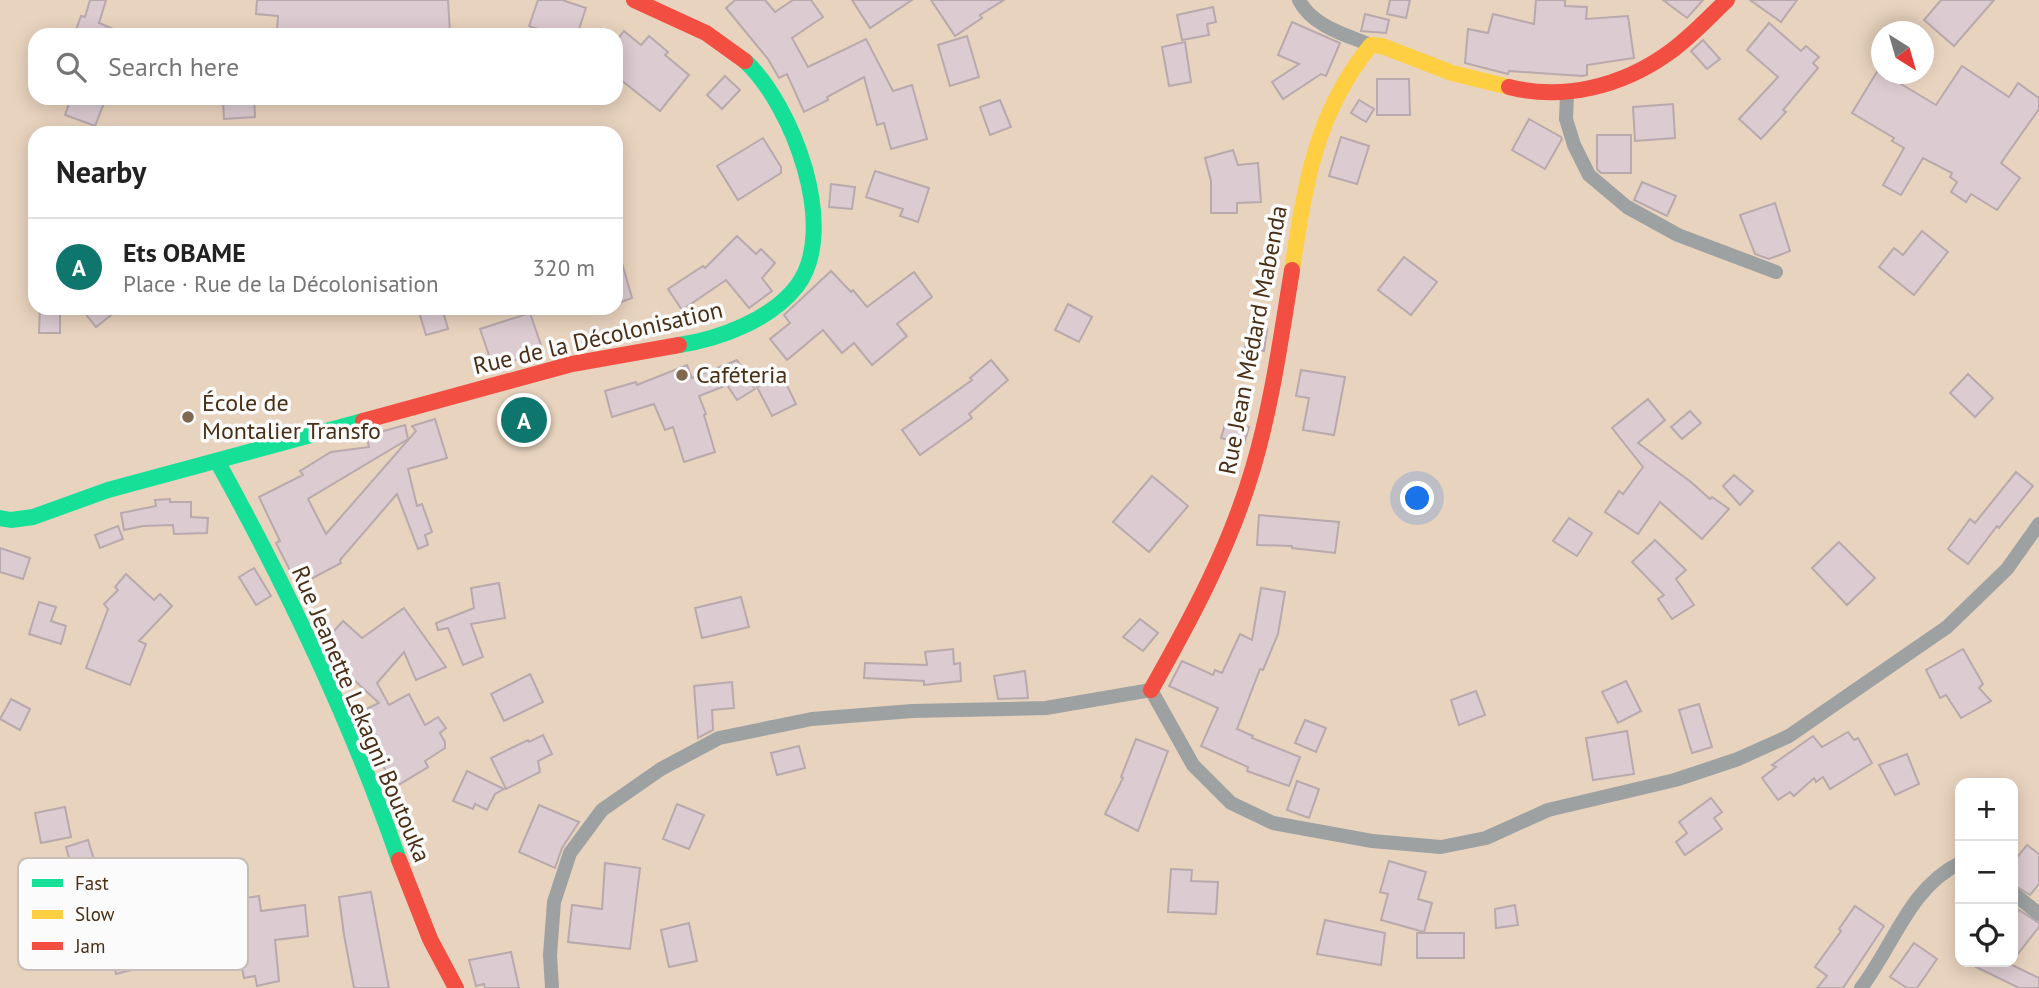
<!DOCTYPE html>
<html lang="en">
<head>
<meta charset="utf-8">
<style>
  body { margin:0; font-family:"PT Sans",sans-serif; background:#f2f2f2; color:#222 }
  .controls { position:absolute; right:21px; bottom:21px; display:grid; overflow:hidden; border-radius:14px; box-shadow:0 4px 18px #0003 }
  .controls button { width:63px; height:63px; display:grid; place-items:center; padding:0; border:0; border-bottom:2px solid #e0e0e0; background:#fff; color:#222; font:35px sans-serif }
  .compass { position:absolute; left:1871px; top:21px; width:63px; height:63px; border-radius:50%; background:#fff; box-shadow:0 4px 18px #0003; rotate:143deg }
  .you { position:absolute; left:1418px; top:499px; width:24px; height:24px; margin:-18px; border:5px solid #fff; border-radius:50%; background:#1a73e8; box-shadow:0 0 0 10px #1a73e833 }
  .badge { display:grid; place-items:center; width:46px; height:46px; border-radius:50%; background:#0f766e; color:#fff; font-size:23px; font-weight:700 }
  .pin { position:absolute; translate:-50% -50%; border:4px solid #fff; box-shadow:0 2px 7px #0006 }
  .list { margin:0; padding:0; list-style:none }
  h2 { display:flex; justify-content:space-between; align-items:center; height:91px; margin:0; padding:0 28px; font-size:30px }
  h2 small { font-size:23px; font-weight:400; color:#767676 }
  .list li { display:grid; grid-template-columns:46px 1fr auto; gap:21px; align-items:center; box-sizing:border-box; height:98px; padding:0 28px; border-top:2px solid #e0e0e0 }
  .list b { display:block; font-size:26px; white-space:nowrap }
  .list p { margin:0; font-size:23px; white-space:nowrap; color:#767676 }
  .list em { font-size:23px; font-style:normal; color:#767676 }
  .icon { flex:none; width:38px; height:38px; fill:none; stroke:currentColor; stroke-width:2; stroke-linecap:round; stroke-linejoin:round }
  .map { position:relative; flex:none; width:2039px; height:988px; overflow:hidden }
  .search { position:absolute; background:#fff; box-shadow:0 4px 18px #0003; left:28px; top:28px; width:595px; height:77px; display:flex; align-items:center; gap:18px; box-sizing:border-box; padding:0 24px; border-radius:21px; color:#767676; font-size:26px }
  .panel { position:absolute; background:#fff; box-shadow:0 4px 18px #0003; left:28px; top:126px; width:595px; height:189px; border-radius:21px }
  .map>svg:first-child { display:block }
</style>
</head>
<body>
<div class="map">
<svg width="2039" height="988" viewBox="0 0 2039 988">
  <rect width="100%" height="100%" fill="#e8d3be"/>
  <g fill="#dccbd1" stroke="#b8a9ac" stroke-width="2">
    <path d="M90,0H106L99,23L127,35H74L81,16L85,17Z"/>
    <path d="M257,0H448L450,33L421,35H283L284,31L277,30L278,16L256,14Z"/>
    <path d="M538,0H562L586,8L577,35H556L529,26Z"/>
    <path d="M735,0H765L775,12L793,0H811L823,17L792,38L808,67L866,39L893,91L912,85L927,139L891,149L884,123L877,125L864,77L827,97L828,100L804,112L787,74L779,78L768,59L726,8Z"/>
    <path d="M852,0H912L870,28Z"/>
    <path d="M931,0H1004L980,15L982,18L955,36Z"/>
    <path d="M1390,0H1410L1406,18L1387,14Z"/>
    <path d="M1536,0H1565V6L1587,7L1586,19L1628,16L1634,58L1587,65V75L1582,76L1509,71L1508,74L1465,63L1468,29L1488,33L1493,14L1534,24Z"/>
    <path d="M1663,0H1703L1687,18Z"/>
    <path d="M1750,0H1797L1781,22Z"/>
    <path d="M1941,0H1994L1954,46L1924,20Z"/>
    <path d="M1213,7L1216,22L1207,24L1209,35L1182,40L1177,15Z"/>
    <path d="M1365,14L1389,20L1386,33L1361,31Z"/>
    <path d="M1292,22L1340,43L1326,76L1321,74L1283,99L1272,82L1299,64L1278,55Z"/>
    <path d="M1769,23L1801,51L1806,46L1819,57L1813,63L1818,68L1783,110L1786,112L1761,139L1739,119L1778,77L1747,50Z"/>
    <path d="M624,31L641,45L649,36L668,52L665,55L689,75L660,111L616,76V41Z"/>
    <path d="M967,36L979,77L950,86L938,45Z"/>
    <path d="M1703,40L1720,59L1707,69L1691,51Z"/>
    <path d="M1185,42L1191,82L1169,86L1162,47Z"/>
    <path d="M1962,66L2009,97L2018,83L2039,98V109L2001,163L2020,178L1997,210L1971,194L1966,202L1951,192L1957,182L1950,177L1952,173L1923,158L1901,195L1883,185L1904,148L1892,141L1894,138L1852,113L1878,70L1881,74H1907L1901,84L1936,105Z"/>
    <path d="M725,76L740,90L722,109L707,95Z"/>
    <path d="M1377,79H1409L1410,115H1377Z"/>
    <path d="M71,98H106L95,126L65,115Z"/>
    <path d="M254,98L255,117L224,119L223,101Z"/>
    <path d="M1000,100L1011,127L990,135L980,107Z"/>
    <path d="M1359,100L1374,109L1366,122L1351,113Z"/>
    <path d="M1673,104L1675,138L1635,141L1633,107Z"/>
    <path d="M1529,119L1561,137L1562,139L1545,169L1512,150Z"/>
    <path d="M1597,135H1631V173H1601L1597,169Z"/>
    <path d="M1341,137L1369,146L1357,184L1329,176Z"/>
    <path d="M763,138L781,167V173L738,200L717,166Z"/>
    <path d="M1233,150L1238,165L1258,163L1261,202L1237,203V213H1211V181L1205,158Z"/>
    <path d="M875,171L929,188L918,222L900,216L903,209L866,197Z"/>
    <path d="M1642,182L1676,196L1667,216L1634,200Z"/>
    <path d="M831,184L855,187L852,209L829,207Z"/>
    <path d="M1775,203L1790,251L1769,259L1755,254L1740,215Z"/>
    <path d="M1922,231L1948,252L1914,295L1879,267L1894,248L1903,255Z"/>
    <path d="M737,236L756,254L761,249L775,263L762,278L772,291L749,308L726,280L682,310L668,289L703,266L705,268Z"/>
    <path d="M620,256L632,298L616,304V257Z"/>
    <path d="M1404,257L1437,282L1411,315L1378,290Z"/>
    <path d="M831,271L851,292L853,290L867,307L914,272L932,297L897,324L907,336L872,365L854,343L842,353L823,330L787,360L770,339L790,323L784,315Z"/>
    <path d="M1068,304L1092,317L1079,342L1055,330Z"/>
    <path d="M40,308H60V333H39Z"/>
    <path d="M81,308H120L96,327Z"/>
    <path d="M432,308H442L448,329L426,335L419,312Z"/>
    <path d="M530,313L543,351L493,367L480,329Z"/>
    <path d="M1249,326L1267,329L1264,351L1245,348Z"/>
    <path d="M737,360L755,389L737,400L727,385L699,396L706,414L704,415L715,452L684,462L673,427L665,430L654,404L612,417L605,391L636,382L637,385L687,365L692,378Z"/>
    <path d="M991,360L1008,380L969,414L972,418L920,455L902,430L972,380L970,378Z"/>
    <path d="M1301,370L1345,377L1334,435L1303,430L1309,398L1296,396Z"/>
    <path d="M1968,374L1993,398L1975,417L1950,393Z"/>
    <path d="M782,375L796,404L772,416L757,387Z"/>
    <path d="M533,398L545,431L514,443L502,409Z"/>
    <path d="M1648,399L1665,420L1638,443L1691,482L1710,499L1712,497L1729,509L1702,539L1660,502L1638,534L1605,512L1619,491L1623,494L1643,467L1612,428Z"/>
    <path d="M1690,411L1701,423L1682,439L1671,427Z"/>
    <path d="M435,419L447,458L408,469L417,506L422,504L432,532L425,535L428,545L418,549L397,494L340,560L341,563L298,586L276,543L280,541L259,497L303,475L300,471L331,452L369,447L366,436L405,425L408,439L308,499L326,534L416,431L412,426Z"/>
    <path d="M1226,421L1249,427L1244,444L1221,438Z"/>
    <path d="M2016,472L2033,486L1999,528L1997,526L1968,564L1948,549L1970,519L1975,523Z"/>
    <path d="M1734,475L1753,491L1740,505L1723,486Z"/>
    <path d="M1152,476L1188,506L1149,552L1113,522Z"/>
    <path d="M170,499V502H191V517L208,518L207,533L174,534L173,525L143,526L124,530L121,513L156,506L155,500Z"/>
    <path d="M1259,515L1339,522L1335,553L1292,548V546L1257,545Z"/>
    <path d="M1569,518L1592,533L1577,556L1553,541Z"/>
    <path d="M118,526L123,539L100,548L95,535Z"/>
    <path d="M1655,540L1686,570L1676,579L1694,605L1672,619L1658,599L1664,595L1632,562Z"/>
    <path d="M1839,542L1875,578L1847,605L1812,568Z"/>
    <path d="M0,548L30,558L23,579L0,572Z"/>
    <path d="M254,568L271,596L256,605L239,577Z"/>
    <path d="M126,574L154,600L160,594L172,606L139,641L146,644L130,685L86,668L108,609L104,604L118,590L115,587Z"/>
    <path d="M499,583L505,618L471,624L483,657L463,665L448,628L438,630L436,623L474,608L471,588Z"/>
    <path d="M1261,588L1285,592L1278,634L1263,670L1260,669L1237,729L1253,736L1252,738L1300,757L1289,786L1247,771L1248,767L1201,746L1218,708L1169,686L1182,661L1213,675L1215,670L1222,673L1240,634L1252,640Z"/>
    <path d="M741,597L749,627L702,638L695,608Z"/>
    <path d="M39,602L56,607L51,621L66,626L61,644L29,634Z"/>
    <path d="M404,608L446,667L416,680L404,652L377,683L389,705L409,694L425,725L438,717L446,728L440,733L445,742V748L425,761L428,767L395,787L375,752L382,748L364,710L379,703L342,669L346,665L334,654L326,640L343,621L362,638Z"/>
    <path d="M1140,619L1158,633L1143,651L1123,637Z"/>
    <path d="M953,649L954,664L960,663L961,681L924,685V681L864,678L865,663L927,665L925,652Z"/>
    <path d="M1963,649L1983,684L1979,688L1991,701L1961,718L1946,695L1940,698L1926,670Z"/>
    <path d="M1025,671L1028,698L998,699L994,676Z"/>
    <path d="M530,674L543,702L504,721L491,694Z"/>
    <path d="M1626,681L1641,711L1618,723L1602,692Z"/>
    <path d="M732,682L734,708L712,710L713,730L698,738L694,686Z"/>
    <path d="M1476,691L1485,715L1459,725L1451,700Z"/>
    <path d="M11,699L30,709L20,730L0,719Z"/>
    <path d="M1699,704L1712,747L1692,753L1679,710Z"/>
    <path d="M1305,720L1326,728L1316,752L1295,743Z"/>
    <path d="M1627,731L1634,774L1593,780L1586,738Z"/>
    <path d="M1848,732L1854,740L1858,738L1872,763L1830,789L1823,777L1816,782L1814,778L1794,796L1790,792L1778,800L1762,778L1776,767L1772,765L1813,736L1822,747Z"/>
    <path d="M543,735L552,754L538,761L540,772L506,789L491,758L528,740L529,742Z"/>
    <path d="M1136,739L1168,751L1138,831L1105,814L1123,778L1121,777Z"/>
    <path d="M799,746L805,768L777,775L771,753Z"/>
    <path d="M1907,754L1919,784L1895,795L1879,765Z"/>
    <path d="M467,771L504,789L495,794L487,810L475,804L473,809L453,801Z"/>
    <path d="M1297,781L1319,789L1309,818L1287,810Z"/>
    <path d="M1711,798L1722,812L1714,818L1722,829L1685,855L1676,842L1687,833L1679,822Z"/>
    <path d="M677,804L704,815L689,849L663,839Z"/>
    <path d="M539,805L579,822L562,848L555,868L519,852Z"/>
    <path d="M65,807L71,837L41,843L35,813Z"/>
    <path d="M88,840L99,876L76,883L66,847Z"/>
    <path d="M2027,845L2039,854V884L2030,895L2013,884V862Z"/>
    <path d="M1389,861L1426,872L1418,899L1432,903L1424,932L1381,920L1388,894L1380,892Z"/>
    <path d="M605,863L640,868L630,949L568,942L572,905L602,909Z"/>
    <path d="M1171,869L1192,870L1191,881L1218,882L1216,914L1168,912Z"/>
    <path d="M371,892L378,930L389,988H354L344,935L339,897Z"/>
    <path d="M259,896L261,911L305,905L308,936L275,940L279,981L257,986L255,976L244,978L234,926L241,924L238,899Z"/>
    <path d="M1515,905L1518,925L1496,928L1495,909Z"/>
    <path d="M1855,906L1884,926L1843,988H1817L1827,976L1815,967L1841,931L1839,929Z"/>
    <path d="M2019,910L2039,923V927L2013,960V919Z"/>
    <path d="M1325,920L1385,933L1381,965L1317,954Z"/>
    <path d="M689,923L697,961L669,967L661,930Z"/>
    <path d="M129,925L139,968L116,974L106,931Z"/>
    <rect x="1417" y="933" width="47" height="25"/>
    <path d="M1914,943L1937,959L1917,988H1907L1890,977Z"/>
    <path d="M511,952L519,988H485L484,984L476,986L469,960Z"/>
    <path d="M1966,962H2006L2039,978V988H2019Z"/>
  </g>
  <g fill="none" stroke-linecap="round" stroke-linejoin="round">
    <g stroke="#9da1a2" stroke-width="14">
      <path d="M1299,0C1312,26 1346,35 1371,45"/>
      <path d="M1567,93L1566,119L1574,145L1589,175L1627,207L1678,235L1776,272"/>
      <path d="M2013,893L2039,914"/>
      <path d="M552,988L550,955L554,902L570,853L602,810L661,769L719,738L812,719L912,711L1046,708L1151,690L1193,765L1231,803L1273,823L1372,841L1441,847L1486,838L1548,810L1675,780L1738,759L1789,736L1947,627L2007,569L2039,524"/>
      <path d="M1861,988C1894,945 1909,888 1960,863"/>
    </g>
    <g stroke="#16e098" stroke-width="16">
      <path d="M679,345C719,339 771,320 797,286C840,229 792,104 745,61"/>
      <path d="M217,461C288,589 351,722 399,860"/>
      <path d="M0,518L11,520L33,517L108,490L363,421"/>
    </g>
    <path stroke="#ffcf43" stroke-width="16" d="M1292,270C1305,186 1315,113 1371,45L1382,46L1452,73L1509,87"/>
    <g stroke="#f24e42" stroke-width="16">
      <path d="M634,0L706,33L745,61"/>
      <path d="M1509,87C1563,101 1622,86 1667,54C1689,39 1708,18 1727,0"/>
      <path d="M363,421L572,364L679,345"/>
      <path d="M1151,690C1191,619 1230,547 1253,468C1272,404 1281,337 1292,270"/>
      <path d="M399,860L430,939L456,988"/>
    </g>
  </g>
  <g fill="#816850" stroke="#fbfbfb" stroke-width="2.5">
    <circle cx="682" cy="375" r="7"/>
    <circle cx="188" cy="417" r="7"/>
  </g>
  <g text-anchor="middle" stroke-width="7" stroke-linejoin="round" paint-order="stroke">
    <g font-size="24" fill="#492f15" stroke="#fbfbfb">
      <text transform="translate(598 338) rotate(-13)" y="8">Rue de la Décolonisation</text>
      <text transform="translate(1253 340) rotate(-79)" y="8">Rue Jean Médard Mabenda</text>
      <text transform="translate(361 714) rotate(67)" y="8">Rue Jeanette Lekagni Boutouka</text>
    </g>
    <g font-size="24" fill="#492f15" stroke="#fbfbfb" text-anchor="start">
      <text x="696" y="383">Caféteria</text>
      <text x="202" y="411">École de<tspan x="202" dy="28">Montalier Transfo</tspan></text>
    </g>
  </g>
  <rect x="18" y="858" width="230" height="112" rx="10" fill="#fbfbfb" stroke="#c6beb6" stroke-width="2"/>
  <rect x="32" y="879" width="31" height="8" fill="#16e098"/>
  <rect x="32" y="910" width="31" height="9" fill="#ffcf43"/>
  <rect x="32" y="942" width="31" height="8" fill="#f24e42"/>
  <g font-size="19" fill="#492f15">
    <text x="75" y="890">Fast</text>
    <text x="75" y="921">Slow</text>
    <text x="75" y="953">Jam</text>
  </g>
</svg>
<div class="controls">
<button>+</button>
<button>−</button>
<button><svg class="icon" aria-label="locate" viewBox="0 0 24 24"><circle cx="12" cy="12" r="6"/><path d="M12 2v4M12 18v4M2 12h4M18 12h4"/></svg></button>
</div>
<svg class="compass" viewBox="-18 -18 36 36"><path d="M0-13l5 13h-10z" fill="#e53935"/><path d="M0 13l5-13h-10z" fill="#767676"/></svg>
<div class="you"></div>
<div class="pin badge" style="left:524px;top:420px">A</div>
<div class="search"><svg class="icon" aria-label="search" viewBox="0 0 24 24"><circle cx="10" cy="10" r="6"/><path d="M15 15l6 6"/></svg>Search here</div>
<section class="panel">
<h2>Nearby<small></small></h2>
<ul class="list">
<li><span class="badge">A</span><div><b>Ets OBAME</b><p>Place · Rue de la Décolonisation</p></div><em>320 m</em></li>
</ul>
</section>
</div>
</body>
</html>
